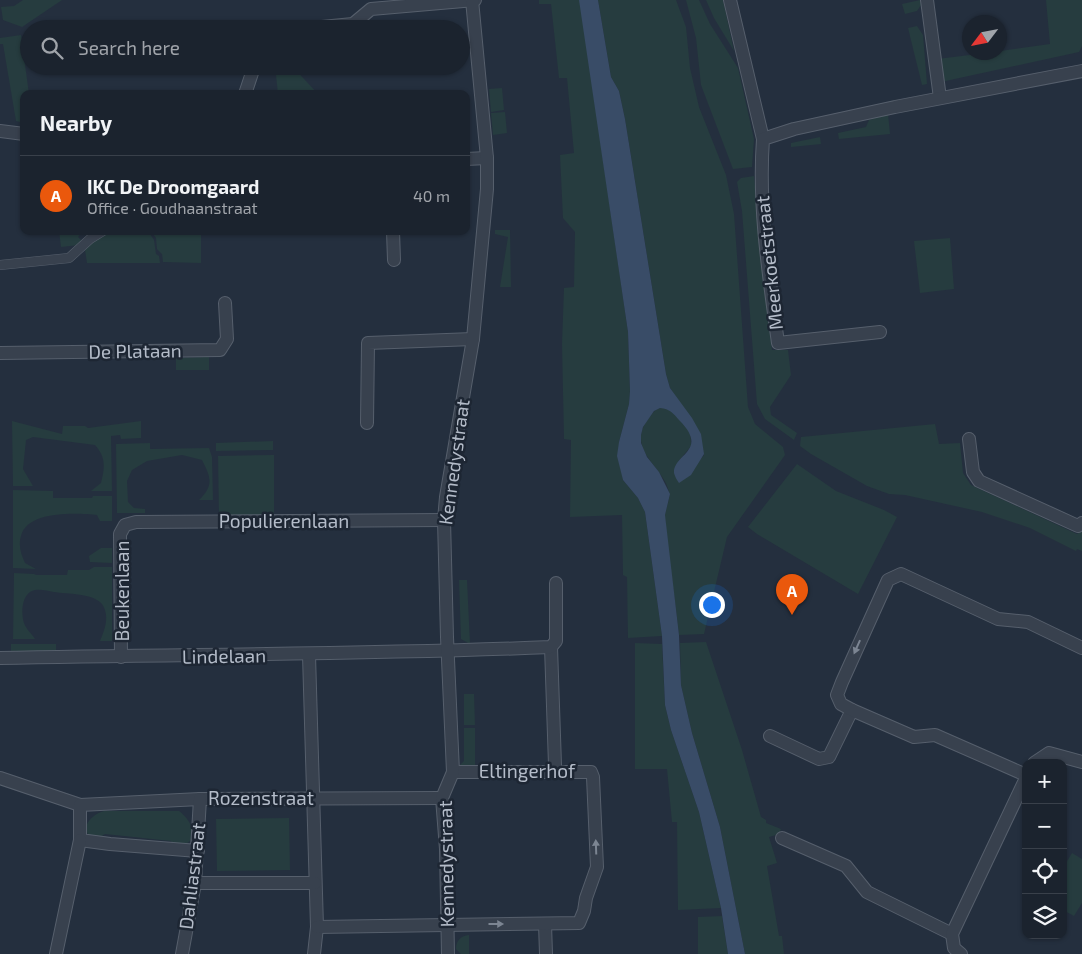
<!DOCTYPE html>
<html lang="en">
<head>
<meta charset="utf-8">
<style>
  body { margin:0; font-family:"Exo 2",sans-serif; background:#242b36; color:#f1f3f6 }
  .controls { position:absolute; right:15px; bottom:15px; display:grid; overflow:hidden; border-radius:10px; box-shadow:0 1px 4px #0004 }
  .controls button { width:45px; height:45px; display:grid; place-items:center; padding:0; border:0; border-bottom:1px solid #39404a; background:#1b232e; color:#f1f3f6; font:25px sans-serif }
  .compass { position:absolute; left:962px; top:15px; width:45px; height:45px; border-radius:50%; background:#1b232e; box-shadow:0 1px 4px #0004; rotate:238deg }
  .you { position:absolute; left:711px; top:604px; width:18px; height:18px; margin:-12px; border:4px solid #fff; border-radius:50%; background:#1a73e8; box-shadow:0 0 0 8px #1a73e833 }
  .badge { display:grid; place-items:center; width:32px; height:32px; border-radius:50%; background:#ea580c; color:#fff; font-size:16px; font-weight:700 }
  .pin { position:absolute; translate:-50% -41px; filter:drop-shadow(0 1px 2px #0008) }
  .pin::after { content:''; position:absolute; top:26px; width:18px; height:15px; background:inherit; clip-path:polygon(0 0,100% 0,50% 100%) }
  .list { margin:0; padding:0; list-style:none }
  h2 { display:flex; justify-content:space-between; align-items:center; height:65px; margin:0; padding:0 20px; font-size:21px }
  h2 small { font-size:16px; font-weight:400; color:#a0a4aa }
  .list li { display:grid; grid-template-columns:32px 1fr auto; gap:15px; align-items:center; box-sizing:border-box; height:80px; padding:0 20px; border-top:1px solid #39404a }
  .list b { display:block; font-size:19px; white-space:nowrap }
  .list p { margin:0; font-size:16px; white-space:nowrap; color:#a0a4aa }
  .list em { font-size:16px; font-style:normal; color:#a0a4aa }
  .icon { flex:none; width:28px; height:28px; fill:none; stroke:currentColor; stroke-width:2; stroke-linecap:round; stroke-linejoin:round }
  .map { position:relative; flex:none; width:1082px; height:954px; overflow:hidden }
  .search { position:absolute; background:#1b232e; box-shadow:0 1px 4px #0004; left:20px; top:20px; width:450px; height:55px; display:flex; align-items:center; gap:12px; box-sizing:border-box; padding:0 18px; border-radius:28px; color:#a0a4aa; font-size:19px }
  .panel { position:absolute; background:#1b232e; box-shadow:0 1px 4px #0004; left:20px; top:90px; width:450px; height:145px; border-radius:10px }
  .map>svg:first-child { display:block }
</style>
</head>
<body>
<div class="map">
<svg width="1082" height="954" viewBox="0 0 1082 954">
  <rect width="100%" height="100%" fill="#242f3e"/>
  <g fill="#263c3f">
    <path d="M23,0H62L22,27L3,20L1,7L14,6Z"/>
    <path d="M539,0H580L628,332L630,391L629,404L619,442L623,480L638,498L645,512L662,636L628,638L627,577L623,575L622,515L570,517L571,440L564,439L562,344L564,288L574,287L575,232L563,218L560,155L574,153L567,78H559L551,4H539Z"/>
    <path d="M598,0H676L686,27L690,68L699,107L726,175L734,214L748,407L755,424L783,447L785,455L727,537L704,634L679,635C675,596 668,557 665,518C664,510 671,500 669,492C665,471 639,458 641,435C642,428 645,423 649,418C652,414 655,409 660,408C670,406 685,423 689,431C691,435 691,441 691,446L678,462H698L704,455L680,403L670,388L666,374L625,119L619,91L611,77Z"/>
    <path d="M686,0H699L710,24L738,68L754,139L752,167L733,169L701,85L696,38Z"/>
    <path d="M706,0H723L734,51L714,18Z"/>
    <path d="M920,0L921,5L917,11L905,14L902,4Z"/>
    <path d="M1046,0H1082V46L1079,52L941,82L937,59L986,53L1000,52V51L1050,44Z"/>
    <path d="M917,26L923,35L927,84L922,85L908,28Z"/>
    <path d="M21,35L29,94H24V123L16,121L3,44H0V38Z"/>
    <path d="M275,66H292L318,94H278Z"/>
    <path d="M502,88L504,110L491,112L489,89Z"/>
    <path d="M505,112L507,133L493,135L491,113Z"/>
    <path d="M888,114L890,134L839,139L838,133L866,127L869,120Z"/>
    <path d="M820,137L821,144L791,147V143Z"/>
    <path d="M754,176L772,350H788L791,375L770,407L771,415L797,433L794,440L765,419L757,404L742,211L737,182L741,178Z"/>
    <path d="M495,230H510L511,287H500L508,237L495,234Z"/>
    <path d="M59,231H83L78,237L83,242L79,245L61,247Z"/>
    <path d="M107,231H148L154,240L156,254L159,256L160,263H87L85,250L95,239Z"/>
    <path d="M151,231H201V263L163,262L162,254L157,249L156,238Z"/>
    <path d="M950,238L954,289L920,293L914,241Z"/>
    <path d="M209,357V370H176V358Z"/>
    <path d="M12,421L62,434L63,426H85L88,428L141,421V438L121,439L120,435L111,436L112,491H91L101,483C105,468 106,457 95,445L33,437L26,440L23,469L33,486H13Z"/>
    <path d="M935,424L939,444L960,443L963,473L971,485L1077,534L1082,531V551L1077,549L1076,551L1030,528L982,512L905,495L889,494L867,486L811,454L800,446L801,437Z"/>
    <path d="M273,441V450L216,451V443Z"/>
    <path d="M150,443V449L209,448L212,457L213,500H199C214,485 211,478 202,460L182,455L147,461L132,470L127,481L128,502L134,508L145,509V513H117L116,444Z"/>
    <path d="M274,455V516H219L218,456Z"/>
    <path d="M797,464L836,491L884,510L897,517L858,594L757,534L748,527Z"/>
    <path d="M13,490L53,491V498H92L93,496H112V521H100L97,515C78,513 27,510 21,536C18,545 21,554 25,563L36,569L13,568Z"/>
    <path d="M101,548H112V563L90,562L89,556Z"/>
    <path d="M94,567H112V641H100C105,629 110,616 102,604C93,593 67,594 54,592C48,591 41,589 35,590C21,593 21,613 24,623C26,629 32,634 35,639H13L14,573L34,574L36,575H67L68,570H89Z"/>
    <path d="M459,580H467L470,644L461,639Z"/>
    <path d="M706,642L742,750L761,817L766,820V823L781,829L779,834L769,837L777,863L767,866L779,936H782L784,954H745L720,827L692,733L681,685L680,643Z"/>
    <path d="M635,643L662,644L665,705L671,730L699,812L721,908L678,910L677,822H672L667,769H635Z"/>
    <path d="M11,644H56V651L11,654Z"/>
    <path d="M464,694H474L475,725H464Z"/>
    <path d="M464,728H475V766H459L464,761Z"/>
    <path d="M104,811H179C188,817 202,838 185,844C182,846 177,846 173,846L171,841L105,834L97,839C76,833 89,815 104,811Z"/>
    <path d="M289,818L290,870L217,871L216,819Z"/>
    <path d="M1072,853L1082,859V903L1074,916L1063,910V868Z"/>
    <path d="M722,916L728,954H698V917Z"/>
    <path d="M469,935V954H461L456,949C456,940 461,936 469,935Z"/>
  </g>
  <path fill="#394c67" d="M579,0H598L611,77L619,91L625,119L666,374L670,388L692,418L701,434L704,454L691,475L679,483C677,480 675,477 674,473C673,454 710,451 679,420C673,413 670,409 660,408L654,411L643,427L641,435V443L647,457L659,472L670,494L665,515L679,635L681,685L692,733L720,827L745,954H728L721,908L699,812L671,730L665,705L662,636L645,512L638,498L623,480L617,456L619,442L629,404L630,391L628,332Z"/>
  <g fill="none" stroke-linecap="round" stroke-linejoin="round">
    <defs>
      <path id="pedestrian" d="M0,265L69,258L90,239L103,231"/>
      <g id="minor">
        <path d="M730,0L763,139"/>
        <path d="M927,0L940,98"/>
        <path d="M301,29L353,24L371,9L475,0"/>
        <path d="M245,94L252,73V66"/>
        <path d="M0,131L24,134"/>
        <path d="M466,159L487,158"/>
        <path d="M393,231L394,260"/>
        <path d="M880,332L778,343C769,276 758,207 763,139L794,129L895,107L1082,71"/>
        <path d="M0,353L220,350L227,339L225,303"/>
        <path d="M367,423L368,343L473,339"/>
        <path d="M969,439L973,472L979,481L1078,526L1082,523"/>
        <path d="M551,647L555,765"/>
        <path d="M309,655L317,927L314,954"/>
        <path d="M121,657L120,534L125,525L136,522L444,520"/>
        <path d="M0,658C184,654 368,655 551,647L556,641V583"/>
        <path d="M770,736L819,759L829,757L852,710"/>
        <path d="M1034,763L1049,753L1082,762"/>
        <path d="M1026,775L935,735L914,737L852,710L841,704L837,695L842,682L888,580L901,574L998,619L1028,622L1082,648"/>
        <path d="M0,778L80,805"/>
        <path d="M782,838L846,866L867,892L952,934"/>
        <path d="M198,851L110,844L80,840V805L200,799L442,798"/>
        <path d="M195,883H315"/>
        <path d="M545,924L546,954"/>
        <path d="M317,927L579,923L584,911L586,898L597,867L593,777L591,772H453"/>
        <path d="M56,954L80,840"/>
        <path d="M182,954L195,883L200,799"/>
        <path d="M448,954L446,849L442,798L453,772L447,637L444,520L446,497L473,339L487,189V158L472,0"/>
        <path d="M961,954L954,948L952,934L1026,778"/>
      </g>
    </defs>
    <use href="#pedestrian" stroke="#565f6c" stroke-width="10"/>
    <use href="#minor" stroke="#565f6c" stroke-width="14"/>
    <use href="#pedestrian" stroke="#38414e" stroke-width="9"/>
    <use href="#minor" stroke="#38414e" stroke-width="12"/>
  </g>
  <defs><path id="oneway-solid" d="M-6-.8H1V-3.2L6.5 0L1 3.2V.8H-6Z" transform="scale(1.25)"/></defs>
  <g fill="#7c8592">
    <use href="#oneway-solid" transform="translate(857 647) rotate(114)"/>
    <use href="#oneway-solid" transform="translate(596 847) rotate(-92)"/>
    <use href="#oneway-solid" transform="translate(496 924)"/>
  </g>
  <g text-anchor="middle" stroke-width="5" stroke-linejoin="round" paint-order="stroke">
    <g font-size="19" fill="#b4bcc9" stroke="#1d2633">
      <text transform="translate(769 263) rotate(-96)" y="7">Meerkoetstraat</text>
      <text transform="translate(135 351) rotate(-1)" y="7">De Plataan</text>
      <text transform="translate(454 462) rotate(-82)" y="7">Kennedystraat</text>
      <text x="284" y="528">Populierenlaan</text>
      <text transform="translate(122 591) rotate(-90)" y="7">Beukenlaan</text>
      <text transform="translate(224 656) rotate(-1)" y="7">Lindelaan</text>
      <text x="527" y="778">Eltingerhof</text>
      <text x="261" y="805">Rozenstraat</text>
      <text transform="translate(446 864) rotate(-91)" y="7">Kennedystraat</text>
      <text transform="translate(192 876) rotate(-83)" y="7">Dahliastraat</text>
    </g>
  </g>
</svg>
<div class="controls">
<button>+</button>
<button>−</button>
<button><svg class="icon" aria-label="locate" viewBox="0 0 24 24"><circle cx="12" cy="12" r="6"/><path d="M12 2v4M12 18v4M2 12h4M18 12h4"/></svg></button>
<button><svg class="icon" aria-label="layers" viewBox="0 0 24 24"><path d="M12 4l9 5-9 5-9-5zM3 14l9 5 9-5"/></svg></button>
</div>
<svg class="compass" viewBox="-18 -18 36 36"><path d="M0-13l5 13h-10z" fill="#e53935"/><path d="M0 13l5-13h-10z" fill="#a0a4aa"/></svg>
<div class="you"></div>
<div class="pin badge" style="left:792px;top:615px">A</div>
<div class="search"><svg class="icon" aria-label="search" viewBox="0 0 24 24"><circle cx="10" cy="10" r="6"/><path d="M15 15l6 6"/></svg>Search here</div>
<section class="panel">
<h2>Nearby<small></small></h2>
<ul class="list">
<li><span class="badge">A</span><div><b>IKC De Droomgaard</b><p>Office · Goudhaanstraat</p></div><em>40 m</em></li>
</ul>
</section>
</div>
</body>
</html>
